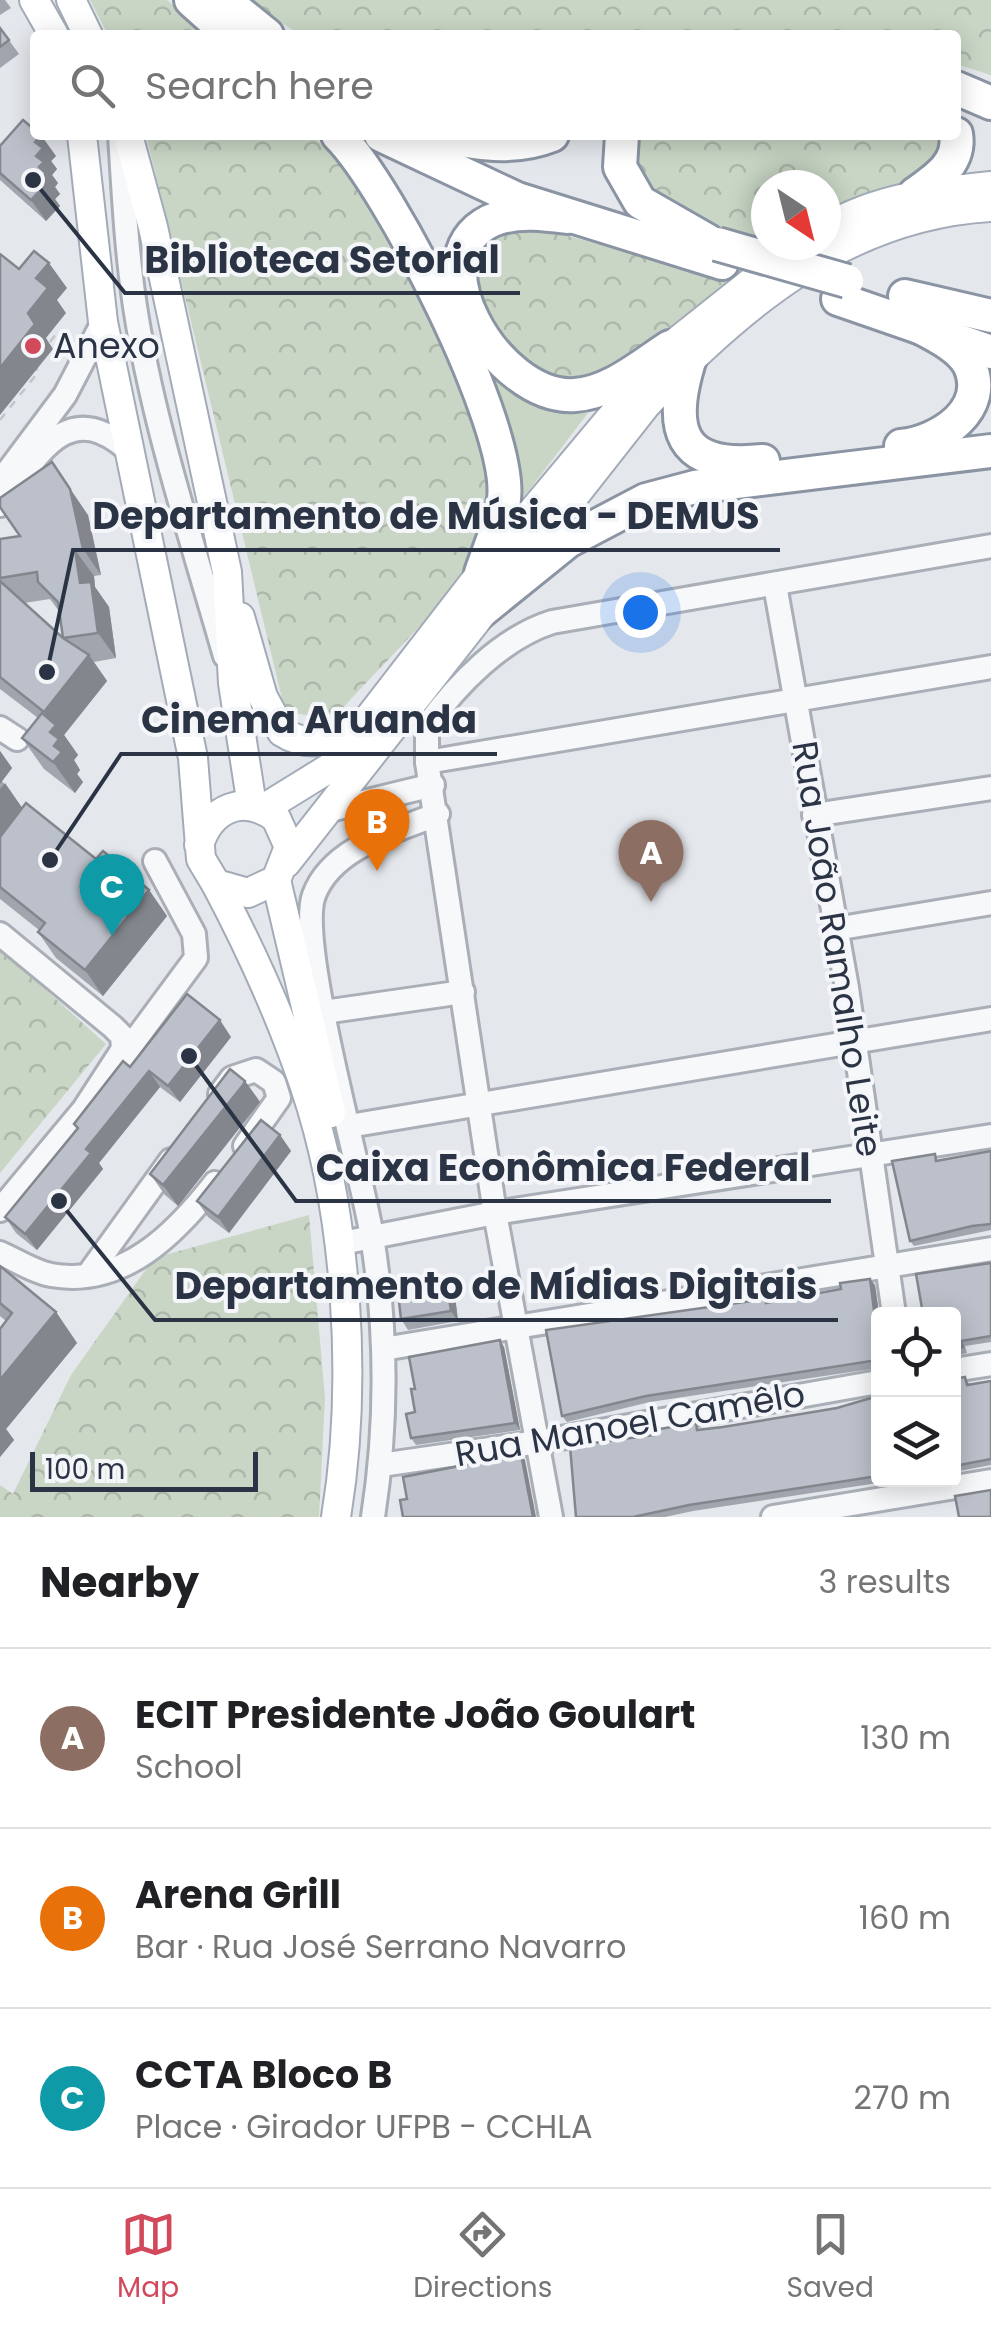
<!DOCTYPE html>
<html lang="en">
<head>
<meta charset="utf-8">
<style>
  body { margin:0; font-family:Poppins,sans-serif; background:#f6f6f6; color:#202124 }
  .controls { position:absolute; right:30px; bottom:30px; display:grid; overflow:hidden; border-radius:10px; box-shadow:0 5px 25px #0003 }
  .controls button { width:90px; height:90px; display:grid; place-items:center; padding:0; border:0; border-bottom:2px solid #e0e0e0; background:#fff; color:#202124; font:50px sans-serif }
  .compass { position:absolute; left:751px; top:170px; width:90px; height:90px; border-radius:50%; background:#fff; box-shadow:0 5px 25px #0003; rotate:145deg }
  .scale { position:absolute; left:30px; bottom:25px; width:228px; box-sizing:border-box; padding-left:10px; border:5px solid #2b3445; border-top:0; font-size:28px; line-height:35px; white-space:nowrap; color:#2b3445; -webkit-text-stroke:8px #f4f6f9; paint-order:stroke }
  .you { position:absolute; left:640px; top:612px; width:35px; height:35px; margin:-25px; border:8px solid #fff; border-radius:50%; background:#1a73e8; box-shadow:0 0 0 15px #1a73e833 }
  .badge { display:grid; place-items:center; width:65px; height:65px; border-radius:50%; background:#d1495b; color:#fff; font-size:32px; font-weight:700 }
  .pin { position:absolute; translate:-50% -82px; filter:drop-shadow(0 2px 5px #0008) }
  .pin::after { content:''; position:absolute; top:52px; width:35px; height:30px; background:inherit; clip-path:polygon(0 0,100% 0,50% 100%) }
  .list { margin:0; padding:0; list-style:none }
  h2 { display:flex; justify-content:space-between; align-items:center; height:130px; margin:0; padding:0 40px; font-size:42px }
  h2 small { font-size:32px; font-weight:400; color:#757577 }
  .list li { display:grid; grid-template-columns:65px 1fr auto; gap:30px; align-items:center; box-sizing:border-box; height:180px; padding:0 40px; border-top:2px solid #e0e0e0 }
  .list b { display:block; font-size:38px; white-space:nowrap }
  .list p { margin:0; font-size:32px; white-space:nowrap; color:#757577 }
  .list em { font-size:32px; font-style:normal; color:#757577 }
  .icon { flex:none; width:55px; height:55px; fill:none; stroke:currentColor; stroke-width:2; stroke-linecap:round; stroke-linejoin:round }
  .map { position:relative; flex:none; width:991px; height:1517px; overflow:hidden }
  .search { position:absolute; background:#fff; box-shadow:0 5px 25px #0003; left:30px; right:30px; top:30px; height:110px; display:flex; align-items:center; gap:25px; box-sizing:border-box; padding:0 35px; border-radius:10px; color:#757577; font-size:38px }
  .sheet { height:670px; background:#fff }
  nav { display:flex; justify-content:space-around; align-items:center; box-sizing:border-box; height:140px; border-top:2px solid #e0e0e0; background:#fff; font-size:28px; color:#757577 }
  nav a { display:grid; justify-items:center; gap:5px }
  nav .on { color:#d1495b }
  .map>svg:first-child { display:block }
</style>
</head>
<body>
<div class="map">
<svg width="991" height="1517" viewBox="0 0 991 1517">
  <defs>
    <pattern id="forest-crowns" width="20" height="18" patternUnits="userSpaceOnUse" patternTransform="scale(2.5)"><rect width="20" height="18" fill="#c9d6c5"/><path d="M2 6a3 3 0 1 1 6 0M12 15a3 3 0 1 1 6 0" fill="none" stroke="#adb8ab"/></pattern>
  </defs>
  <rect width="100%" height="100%" fill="#e4e7ec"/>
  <path fill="#c9d6c5" d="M471,351C506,391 535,410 588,413L520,502Z"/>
  <g fill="url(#forest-crowns)">
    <path d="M90,0H167L205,35H108Z"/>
    <path d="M248,0H991V75L956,64V35H300Z"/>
    <path d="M146,135H312C387,206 514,425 488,530C476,576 378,668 344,707L321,718L285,711Z"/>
    <path d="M634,135H946L929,173L826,213V185H766V242C732,231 644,205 633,166C631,158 634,144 634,135Z"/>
    <path d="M529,225L730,281L630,361L587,384L529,371L477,321L471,254L493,229Z"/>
    <path d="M0,949L106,1044L0,1173Z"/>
    <path d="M309,1215L325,1398L319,1517H0V1485L13,1494L71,1375L154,1258Z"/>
  </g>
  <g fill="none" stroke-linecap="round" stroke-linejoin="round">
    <defs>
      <g id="minor">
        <path d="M120,135C124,199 127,262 138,325C157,436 194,547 225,656"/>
        <path d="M0,482L65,395L103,322"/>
        <path d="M0,505C37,458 66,395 128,450"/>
        <path d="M775,585L847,988L894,1314"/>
        <path d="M0,728L17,739"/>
        <path d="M427,762L991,667"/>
        <path d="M326,811L433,785"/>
        <path d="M814,815L991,788"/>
        <path d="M835,929L991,903"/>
        <path d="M0,934L113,1027L122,1036L123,1049L84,1109L0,1210"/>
        <path d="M324,1012L463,992"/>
        <path d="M122,1058L196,958L194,934L155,861"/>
        <path d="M220,1094L232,1078L256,1070L274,1082L279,1098L245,1146"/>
        <path d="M349,1126L991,1019"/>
        <path d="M352,1241L495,1213L991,1136"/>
        <path d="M0,1253C16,1260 34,1272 51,1275C123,1288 176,1233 215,1183"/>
        <path d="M88,1275L171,1160"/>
        <path d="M383,1349L991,1249"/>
        <path d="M954,1370L991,1364"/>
        <path d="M381,1465L538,1442L878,1382"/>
        <path d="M373,1517C387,1426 387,1329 372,1237C362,1172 296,943 314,895C332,847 396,831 438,814"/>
        <path d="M551,1517L495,1213L427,762V726C457,684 502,638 552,622L991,546"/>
        <path d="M773,1517L991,1481"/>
      </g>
      <g id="major">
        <path d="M34,0L54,35"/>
        <path d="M71,0L88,35"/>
        <path d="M82,135L103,322L193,758L201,859L216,884L248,893L276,880L289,847L276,818C244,794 211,807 199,845"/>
        <path d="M128,135L153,227L227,572L233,683L252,806"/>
        <path d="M826,228C878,198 932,192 991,186"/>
        <path d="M240,617L263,697L282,732C308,749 336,740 362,730"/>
        <path d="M263,809L331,767L481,573L670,347L798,245"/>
        <path d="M286,863L645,406C740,305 847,215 991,207"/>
        <path d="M276,880L331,1113"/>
        <path d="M216,884C251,950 281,1016 305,1087C348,1214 358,1385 336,1517"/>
      </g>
      <g id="highway">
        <path d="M191,0L230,35"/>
        <path d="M224,0L267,35"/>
        <path d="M956,88L991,103"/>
        <path d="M338,135C390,187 513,427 504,499C501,523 489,549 481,573"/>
        <path d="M381,135L517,199L722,263"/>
        <path d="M436,135C475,144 514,150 552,135"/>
        <path d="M622,135L620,167L640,202L708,241"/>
        <path d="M915,194C936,179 961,163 956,134"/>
        <path d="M567,217C544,214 521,211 498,218C408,248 496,401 575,395C610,393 642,365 670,347"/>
        <path d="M905,296L991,316"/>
        <path d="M838,299L991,352"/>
        <path d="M690,358C668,428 677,470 763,461"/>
        <path d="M901,446C940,442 991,409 969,364C957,343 925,331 905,319"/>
        <path d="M479,613L568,541L646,500L695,487L991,451"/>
      </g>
    </defs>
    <use href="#minor" stroke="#a9aeb7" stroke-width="28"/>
    <use href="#major" stroke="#a3abb8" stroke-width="32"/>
    <use href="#highway" stroke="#8b94a3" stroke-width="38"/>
    <g stroke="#c2c5cb" stroke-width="2.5" stroke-dasharray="8 8" stroke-linecap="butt">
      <path d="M50,342L56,334L51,330"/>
      <path d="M0,420L39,371L35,368"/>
    </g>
    <use href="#minor" stroke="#f7f8fa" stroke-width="22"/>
    <use href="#major" stroke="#fff" stroke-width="28"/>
    <use href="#highway" stroke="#fff" stroke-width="32"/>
    <defs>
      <path id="highway-bridge" d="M717,244L847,281"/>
    </defs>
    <use href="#highway-bridge" stroke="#8b94a3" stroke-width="38" stroke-linecap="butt"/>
    <use href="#highway-bridge" stroke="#fff" stroke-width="32"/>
  </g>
  <g fill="#a1a5ae" fill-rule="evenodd">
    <path d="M0,0H5L11,8L0,15Z"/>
    <path d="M0,28L19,54L0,68Z"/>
    <path d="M0,146L56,156L51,161L57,169L52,175L58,183L55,187L60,194L55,199L60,206L46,221L0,180Z"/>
    <path d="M88,515L101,575L94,576L95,587L109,607L116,658L94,662L107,681L64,735L78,755L74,760L80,770L77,774L83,782L75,793L44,769L22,738L38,718L0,689V539L20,536ZM50,599L59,611L63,638L24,603Z"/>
    <path d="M0,751L12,768L2,781L22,808L96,859L149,890L167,916L103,996L56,958L38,932L39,930L0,899Z"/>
    <path d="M231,1037L180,1102L160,1087L99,1163L103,1169L37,1250L16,1233L5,1217L77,1129L74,1124L130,1067Z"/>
    <path d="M245,1081L260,1102L178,1206L165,1195L150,1174Z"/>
    <path d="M280,1135L291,1151L229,1233L208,1217L197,1201Z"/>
    <path d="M991,1151V1230L914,1246L910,1241L939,1160Z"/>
    <path d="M991,1263V1342L965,1346L967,1353L954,1356V1314Z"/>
    <path d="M0,1266L56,1312L77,1343L6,1429L14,1440L0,1457V1329L6,1321L0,1316Z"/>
    <path d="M447,1285L455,1296L458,1321L408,1330L401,1319Z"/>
    <path d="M875,1285L879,1314L878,1368L650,1402L567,1422L562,1416L766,1299L768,1302Z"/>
    <path d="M504,1347L520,1430L416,1445L411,1438L415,1412V1389Z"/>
    <path d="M965,1377L969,1384L991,1381V1465L954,1472V1379Z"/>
    <path d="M878,1396V1480H898L693,1511L665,1517H576L700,1429L723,1427L837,1408Z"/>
  </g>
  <g fill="#83868d">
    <path d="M41,135L56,156L51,161L57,169L52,175L58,183L55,187L60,194L55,199L60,206L46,221L31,200L40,180L35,142Z"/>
    <path d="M49,263L67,288L57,300L66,313L46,338L53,349L0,415V368L28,313L36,278Z"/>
    <path d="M52,462L88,515L101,575L83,549Z"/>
    <path d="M75,550L94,576L95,587L109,607L116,658L98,633L80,583Z"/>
    <path d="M89,655L107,681L64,735L78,755L74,760L80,770L77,774L83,782L75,793L53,762L54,746L50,732L55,727L44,712Z"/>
    <path d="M0,751L12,768L0,784Z"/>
    <path d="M5,783L23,809L0,837V789Z"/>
    <path d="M149,890L167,916L103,996L85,970Z"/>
    <path d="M220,1020L231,1037L180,1102L168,1086Z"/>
    <path d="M149,1071L160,1087L99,1163L103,1169L37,1250L25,1234L86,1149Z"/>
    <path d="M245,1081L260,1102L178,1206L163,1185Z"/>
    <path d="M280,1135L291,1151L229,1233L218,1217Z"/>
    <path d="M870,1279L875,1285L879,1314L878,1341Z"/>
    <path d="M447,1285L455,1296L458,1321L451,1311Z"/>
    <path d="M56,1312L77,1343L6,1429L14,1440L0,1457V1380Z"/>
    <path d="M500,1340L504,1347L520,1430L515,1423Z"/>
    <path d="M521,1454L525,1460L536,1517H533Z"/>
  </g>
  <g fill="#bbc0ca" stroke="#83868d" stroke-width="2.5">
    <path d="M0,28L9,40L0,47Z"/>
    <path d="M23,120L35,130V135H41L35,142L43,148L36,156L44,162L39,167L46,173L40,180L45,185L31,200L0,173V146Z"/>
    <path d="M34,251L49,263L36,278L48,288L28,313L35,324L0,368V254L19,269Z"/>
    <path d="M52,462L70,489L83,549L75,550L80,583L91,582L98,633L63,638L58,602L38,582L37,572L0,578V539L20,536L0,507V498Z"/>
    <path d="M0,581L63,638L89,655L44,712L0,677Z"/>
    <path d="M42,713L56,725L50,732L59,739L54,746L62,752L53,762L22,738Z"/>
    <path d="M26,803L96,859L103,851L149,890L85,970L38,932L45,923L0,887V837Z"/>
    <path d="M187,994L220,1020L168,1086L149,1071L86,1149L91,1153L25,1234L5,1217L78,1128L74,1124L123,1061L130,1067Z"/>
    <path d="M230,1069L245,1081L243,1085L163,1185L150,1174Z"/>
    <path d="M261,1120L280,1135L218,1217L197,1201Z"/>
    <path d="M991,1151V1224L972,1226L910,1241L892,1161L935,1154L936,1161Z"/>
    <path d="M991,1263V1336L961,1341L963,1347L954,1350V1314H923L916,1274Z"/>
    <path d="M0,1266L56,1312L0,1380V1329L12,1313L0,1303Z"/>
    <path d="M870,1279L878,1341V1363L871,1361L646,1396L562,1416L546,1330L766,1299V1303L841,1289L840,1283Z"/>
    <path d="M447,1285L451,1311L401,1319L398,1293Z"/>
    <path d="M500,1340L515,1423L411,1438L406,1414L415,1412L411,1389H415L409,1357Z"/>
    <path d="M965,1377L967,1385L991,1381V1459L954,1466V1379Z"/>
    <path d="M878,1396V1476L689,1505L633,1517H576L570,1446L654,1435L653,1430L696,1423L697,1430L723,1427L837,1408Z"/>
    <path d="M521,1454L533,1517H403L400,1500L407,1499L403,1477Z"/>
    <path d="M991,1490V1517H959L955,1496Z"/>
  </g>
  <circle fill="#d1495b" stroke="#f4f6f9" stroke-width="4" cx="33" cy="346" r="10"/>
  <g text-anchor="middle" stroke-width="8" stroke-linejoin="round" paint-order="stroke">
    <g font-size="35" fill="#2b3445" stroke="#f4f6f9" text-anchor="start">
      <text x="53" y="358">Anexo</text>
    </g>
    <g font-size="35" fill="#2b3445" stroke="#f4f6f9">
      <text transform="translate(837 949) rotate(81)" y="12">Rua João Ramalho Leite</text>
      <text transform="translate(630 1424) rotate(-10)" y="12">Rua Manoel Camêlo</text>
    </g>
  </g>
  <path fill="none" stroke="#2b3445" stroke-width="4" d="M33 180L125 293H520M47 672L73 550H780M50 860L121 754H497M189 1056L296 1201H831M59 1201L155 1320H838"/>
  <g fill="#2b3445" stroke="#f4f6f9" stroke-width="4">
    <circle cx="33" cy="180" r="10"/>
    <circle cx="47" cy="672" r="10"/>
    <circle cx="50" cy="860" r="10"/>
    <circle cx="189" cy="1056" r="10"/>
    <circle cx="59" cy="1201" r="10"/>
  </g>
  <g font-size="38" text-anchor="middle" font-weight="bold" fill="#2b3445" stroke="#f4f6f9" stroke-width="8" stroke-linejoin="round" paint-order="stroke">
    <text x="322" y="273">Biblioteca Setorial</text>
    <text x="426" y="529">Departamento de Música - DEMUS</text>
    <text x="309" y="733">Cinema Aruanda</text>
    <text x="563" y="1181">Caixa Econômica Federal</text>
    <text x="496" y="1299">Departamento de Mídias Digitais</text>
  </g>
</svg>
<div class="controls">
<button><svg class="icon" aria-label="locate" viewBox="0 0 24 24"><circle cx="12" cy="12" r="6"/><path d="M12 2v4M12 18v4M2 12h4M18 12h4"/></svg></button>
<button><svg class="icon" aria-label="layers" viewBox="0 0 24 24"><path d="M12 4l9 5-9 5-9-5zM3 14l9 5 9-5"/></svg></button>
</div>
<svg class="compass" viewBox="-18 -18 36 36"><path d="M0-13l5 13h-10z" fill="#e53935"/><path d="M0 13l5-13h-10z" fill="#757577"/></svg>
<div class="scale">100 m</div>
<div class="you"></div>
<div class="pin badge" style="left:651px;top:902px;background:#8d6e63">A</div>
<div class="pin badge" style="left:377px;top:871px;background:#e8710a">B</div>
<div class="pin badge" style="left:112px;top:936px;background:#0f9aa8">C</div>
<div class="search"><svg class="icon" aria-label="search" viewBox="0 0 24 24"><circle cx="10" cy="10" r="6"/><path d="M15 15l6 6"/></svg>Search here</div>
</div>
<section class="sheet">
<h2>Nearby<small>3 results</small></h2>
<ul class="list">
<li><span class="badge" style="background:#8d6e63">A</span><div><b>ECIT Presidente João Goulart</b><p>School</p></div><em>130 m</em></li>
<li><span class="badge" style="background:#e8710a">B</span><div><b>Arena Grill</b><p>Bar · Rua José Serrano Navarro</p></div><em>160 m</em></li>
<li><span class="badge" style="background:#0f9aa8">C</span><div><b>CCTA Bloco B</b><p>Place · Girador UFPB - CCHLA</p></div><em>270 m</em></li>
</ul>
</section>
<nav>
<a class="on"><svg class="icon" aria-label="map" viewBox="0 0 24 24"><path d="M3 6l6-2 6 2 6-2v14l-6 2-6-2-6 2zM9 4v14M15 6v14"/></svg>Map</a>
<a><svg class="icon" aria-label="directions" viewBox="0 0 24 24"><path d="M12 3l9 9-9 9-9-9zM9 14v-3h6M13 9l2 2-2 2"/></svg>Directions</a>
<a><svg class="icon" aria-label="saved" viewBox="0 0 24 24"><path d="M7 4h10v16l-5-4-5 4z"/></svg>Saved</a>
</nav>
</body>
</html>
